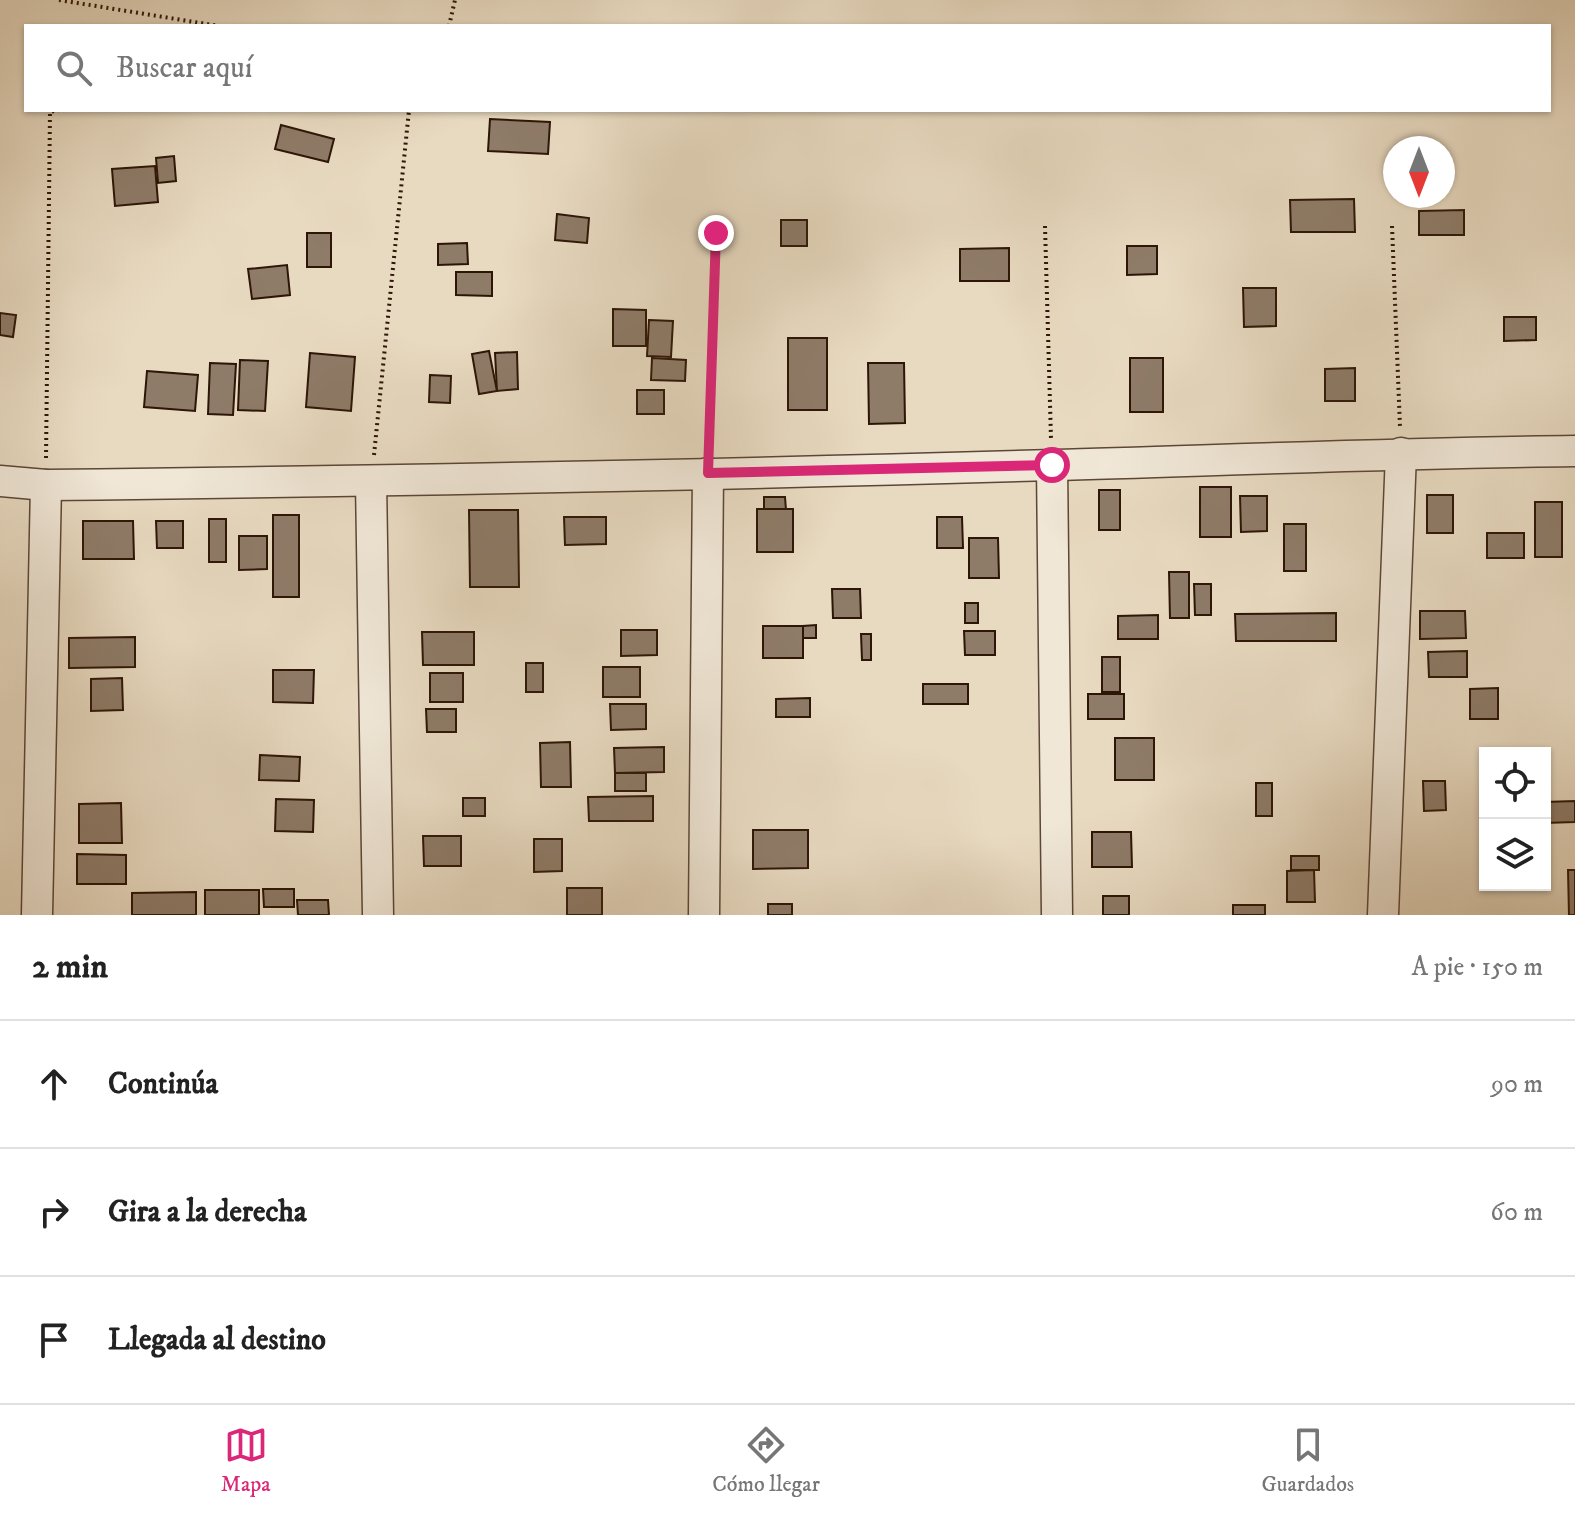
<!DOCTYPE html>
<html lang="es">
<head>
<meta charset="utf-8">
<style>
  body { margin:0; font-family:"IM FELL DW Pica",serif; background:#f6f6f6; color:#222 }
  .controls { position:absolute; right:24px; bottom:24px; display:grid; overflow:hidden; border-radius:0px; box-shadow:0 2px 6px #0004 }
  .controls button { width:72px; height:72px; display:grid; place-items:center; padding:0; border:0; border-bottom:2px solid #e0e0e0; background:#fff; color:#222; font:40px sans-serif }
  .compass { position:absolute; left:1383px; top:136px; width:72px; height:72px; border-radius:50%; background:#fff; box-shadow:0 2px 6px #0004; rotate:180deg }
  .stop { position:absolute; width:24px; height:24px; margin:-18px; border:6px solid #db2777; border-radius:50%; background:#fff }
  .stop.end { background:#db2777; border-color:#fff; box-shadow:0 2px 8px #0008 }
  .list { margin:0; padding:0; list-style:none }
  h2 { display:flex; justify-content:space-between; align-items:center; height:104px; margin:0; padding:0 32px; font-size:34px }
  h2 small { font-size:26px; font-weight:400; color:#767676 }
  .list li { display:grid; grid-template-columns:52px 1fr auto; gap:24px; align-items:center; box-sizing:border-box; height:128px; padding:0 32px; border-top:2px solid #e0e0e0 }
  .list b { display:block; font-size:30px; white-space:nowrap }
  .list em { font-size:26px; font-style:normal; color:#767676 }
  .icon { flex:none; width:44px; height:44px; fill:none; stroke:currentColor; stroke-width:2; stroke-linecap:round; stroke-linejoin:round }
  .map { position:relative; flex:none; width:1575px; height:915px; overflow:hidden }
  .search { position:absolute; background:#fff; box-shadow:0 2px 6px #0004; left:24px; right:24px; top:24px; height:88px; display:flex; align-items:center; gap:20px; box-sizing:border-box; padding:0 28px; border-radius:0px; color:#767676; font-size:30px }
  .sheet { height:488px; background:#fff }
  nav { display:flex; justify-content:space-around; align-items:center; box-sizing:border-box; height:112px; border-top:2px solid #e0e0e0; background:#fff; font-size:22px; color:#767676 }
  nav a { display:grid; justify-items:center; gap:4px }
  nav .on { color:#db2777 }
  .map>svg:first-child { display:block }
</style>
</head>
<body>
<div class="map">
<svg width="1575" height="915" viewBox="0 0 1575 915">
  <rect width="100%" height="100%" fill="#e8dac1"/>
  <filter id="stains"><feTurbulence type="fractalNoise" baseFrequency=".0025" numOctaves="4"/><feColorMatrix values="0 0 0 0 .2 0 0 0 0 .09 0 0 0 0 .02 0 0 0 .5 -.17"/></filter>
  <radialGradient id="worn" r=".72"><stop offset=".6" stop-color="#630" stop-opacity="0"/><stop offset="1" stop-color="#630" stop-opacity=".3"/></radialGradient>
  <g fill="#8e7b68" stroke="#2d1507" stroke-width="2">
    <path d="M490,119L550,122L548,154L488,151Z"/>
    <path d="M281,125L334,139L328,162L275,149Z"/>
    <path d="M174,156L176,181L158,183L156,158Z"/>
    <path d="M155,166L158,202L115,206L112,169Z"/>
    <path d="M1354,199L1355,232H1291L1290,200Z"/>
    <path d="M1464,210V235H1419V211Z"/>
    <path d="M557,214L589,218L587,243L555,240Z"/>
    <rect x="781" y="220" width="26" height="26"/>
    <rect x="307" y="233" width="24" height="34"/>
    <path d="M467,243L468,264L438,265V244Z"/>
    <path d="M1127,246H1157V274L1127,275Z"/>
    <path d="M1009,248V281H960V249Z"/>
    <path d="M287,265L290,295L252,299L248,269Z"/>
    <path d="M456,272H492V296L456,295Z"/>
    <path d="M1243,288H1276V326L1244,327Z"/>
    <path d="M613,309L646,310V346H613Z"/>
    <path d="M0,313L16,315L13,337L0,335Z"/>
    <path d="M1504,317H1536V340L1504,341Z"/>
    <path d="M649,320L673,321L671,357L647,356Z"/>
    <rect x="788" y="338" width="39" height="72"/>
    <path d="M489,351L497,391L479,394L472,354Z"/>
    <path d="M517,352L518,389L497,391L495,353Z"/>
    <path d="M310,353L355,357L351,411L306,407Z"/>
    <path d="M652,358L686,360L685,381L651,380Z"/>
    <rect x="1130" y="358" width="33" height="54"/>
    <path d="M240,360L268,361L265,411L238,410Z"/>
    <path d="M210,363L236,364L233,415L208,414Z"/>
    <path d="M868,363H904L905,423L869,424Z"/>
    <path d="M1355,368V401H1325V369Z"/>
    <path d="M147,371L198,375L195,411L144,407Z"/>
    <path d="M430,375L451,376L450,403L429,402Z"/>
    <rect x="637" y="390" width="27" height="24"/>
    <rect x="1200" y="487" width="31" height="50"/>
    <rect x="1099" y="490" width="21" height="40"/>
    <rect x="1427" y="495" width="26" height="38"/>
    <path d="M1240,496H1267V531L1241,532Z"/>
    <path d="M764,497H785L786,510H764Z"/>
    <rect x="1535" y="502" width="27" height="55"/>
    <rect x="757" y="509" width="36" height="43"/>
    <path d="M469,510H518L519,587H470Z"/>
    <rect x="273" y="515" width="26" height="82"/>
    <path d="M564,517H606V544L565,545Z"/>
    <path d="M937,517H962L963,548H937Z"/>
    <rect x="209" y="519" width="17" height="43"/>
    <path d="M83,521H133L134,559H83Z"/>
    <path d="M156,521H183V548H157Z"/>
    <rect x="1284" y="524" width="22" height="47"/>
    <rect x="1487" y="533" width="37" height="25"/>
    <path d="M239,536H267V569L239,570Z"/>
    <path d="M969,538H998L999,578H969Z"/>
    <path d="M1169,572H1189V618H1170Z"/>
    <path d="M1194,584H1211V615H1195Z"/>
    <path d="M832,589H860L861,618H833Z"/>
    <rect x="965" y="603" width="13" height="20"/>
    <path d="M1420,611H1465L1466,638L1420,639Z"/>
    <path d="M1336,613V641H1236L1235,614Z"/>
    <path d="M1158,615V639H1118V616Z"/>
    <path d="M816,625V638H803V626Z"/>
    <rect x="763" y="626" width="40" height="32"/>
    <path d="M621,630H657V655L621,656Z"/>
    <path d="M964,631H995V655H965Z"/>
    <path d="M422,632H474V665H423Z"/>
    <path d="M861,634H871V660H862Z"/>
    <path d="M135,637V667L69,668V638Z"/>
    <path d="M1467,651V677H1429L1428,652Z"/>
    <rect x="1102" y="657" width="18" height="35"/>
    <rect x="526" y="663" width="17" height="29"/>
    <rect x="603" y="667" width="37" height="30"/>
    <path d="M273,670H314L313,703L273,702Z"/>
    <rect x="430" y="673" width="33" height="29"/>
    <path d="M122,678L123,710L91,711V679Z"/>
    <rect x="923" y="684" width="45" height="20"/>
    <path d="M1498,688V719H1470V689Z"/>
    <rect x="1088" y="694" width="36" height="25"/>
    <path d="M810,698V717H776V699Z"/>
    <path d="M610,704H646V729L611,730Z"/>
    <path d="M426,709H456V732H427Z"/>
    <rect x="1115" y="738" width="39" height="42"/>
    <path d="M570,742L571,787H541L540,743Z"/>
    <path d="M664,747V772L615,773L614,748Z"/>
    <path d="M260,755L300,757L299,781L259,780Z"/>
    <rect x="615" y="773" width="31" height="18"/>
    <path d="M1423,781H1445L1446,810L1424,811Z"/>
    <rect x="1256" y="783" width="16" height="33"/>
    <path d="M653,796V821H589L588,797Z"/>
    <rect x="463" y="798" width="22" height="18"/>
    <path d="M276,799L314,800L313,832L275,831Z"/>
    <path d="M1575,801V822L1545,823V802Z"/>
    <path d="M121,803L122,843H79V804Z"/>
    <path d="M753,830H808V868L753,869Z"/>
    <path d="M1092,832H1131L1132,867H1092Z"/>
    <path d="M423,836H461V866H424Z"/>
    <path d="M534,839H562V871L534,872Z"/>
    <path d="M77,854L126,855V884H77Z"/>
    <rect x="1291" y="856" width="28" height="14"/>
    <path d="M1314,870L1315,902H1287V871Z"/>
    <path d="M1568,870H1575V915H1569Z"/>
    <rect x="567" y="888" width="35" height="27"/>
    <path d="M263,889H294V907H264Z"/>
    <rect x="205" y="890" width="54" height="25"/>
    <path d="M196,892V915H132V893Z"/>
    <rect x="1103" y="896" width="26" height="19"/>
    <path d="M297,900H328L329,915H298Z"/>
    <rect x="768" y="904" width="24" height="11"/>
    <rect x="1233" y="905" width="32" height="10"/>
  </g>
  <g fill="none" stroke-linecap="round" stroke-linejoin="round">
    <defs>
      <g id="street">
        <path d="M1052,465L1057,915"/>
        <path d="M0,481L46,485C381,481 717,475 1053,465C1227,460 1401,453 1575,451"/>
        <path d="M371,481L378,915"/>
        <path d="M37,915L46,485"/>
        <path d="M704,915L708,473"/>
        <path d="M1383,915L1401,453"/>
      </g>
    </defs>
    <use href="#street" stroke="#5c4636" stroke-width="33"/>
    <g stroke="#2d1507" stroke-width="4" stroke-dasharray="2 4" stroke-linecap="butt">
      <path d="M59,0L219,26"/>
      <path d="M449,26L455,0"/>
      <path d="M1045,226L1051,439"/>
      <path d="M1392,226L1400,427"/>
      <path d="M709,447L716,233"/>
      <path d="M374,455L409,110"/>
      <path d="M46,458L50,112L59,110"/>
    </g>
    <use href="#street" stroke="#f0e7d7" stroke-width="30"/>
  </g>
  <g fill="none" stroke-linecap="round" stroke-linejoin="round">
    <path stroke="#db2777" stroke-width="10" d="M716,233L708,473L1052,465"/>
  </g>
  <rect width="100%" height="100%" filter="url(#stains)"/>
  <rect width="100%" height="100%" fill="url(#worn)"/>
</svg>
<div class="controls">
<button><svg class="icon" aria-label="locate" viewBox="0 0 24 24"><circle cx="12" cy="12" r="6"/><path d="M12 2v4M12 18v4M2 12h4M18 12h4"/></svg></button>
<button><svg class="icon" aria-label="layers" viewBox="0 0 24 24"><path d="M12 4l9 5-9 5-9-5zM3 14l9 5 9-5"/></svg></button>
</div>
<svg class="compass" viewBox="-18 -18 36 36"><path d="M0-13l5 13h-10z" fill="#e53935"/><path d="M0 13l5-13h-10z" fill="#767676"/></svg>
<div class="stop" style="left:1052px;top:465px"></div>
<div class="stop end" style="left:716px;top:233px"></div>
<div class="search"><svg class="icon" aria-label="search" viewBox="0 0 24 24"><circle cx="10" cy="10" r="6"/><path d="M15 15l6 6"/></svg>Buscar aquí</div>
</div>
<section class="sheet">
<h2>2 min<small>A pie · 150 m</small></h2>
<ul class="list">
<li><svg class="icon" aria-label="ahead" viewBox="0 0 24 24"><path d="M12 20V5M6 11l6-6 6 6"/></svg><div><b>Continúa</b></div><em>90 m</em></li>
<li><svg class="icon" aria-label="right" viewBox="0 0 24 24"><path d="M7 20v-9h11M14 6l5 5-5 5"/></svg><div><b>Gira a la derecha</b></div><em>60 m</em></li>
<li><svg class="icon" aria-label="arrive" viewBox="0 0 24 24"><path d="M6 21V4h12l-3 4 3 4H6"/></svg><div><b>Llegada al destino</b></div></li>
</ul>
</section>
<nav>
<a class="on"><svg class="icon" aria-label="map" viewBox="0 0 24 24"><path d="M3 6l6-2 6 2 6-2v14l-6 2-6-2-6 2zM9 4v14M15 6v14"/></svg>Mapa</a>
<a><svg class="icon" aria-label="directions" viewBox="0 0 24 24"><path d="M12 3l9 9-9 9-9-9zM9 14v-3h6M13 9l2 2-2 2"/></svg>Cómo llegar</a>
<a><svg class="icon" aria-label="saved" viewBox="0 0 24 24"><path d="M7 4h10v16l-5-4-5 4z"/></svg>Guardados</a>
</nav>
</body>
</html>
